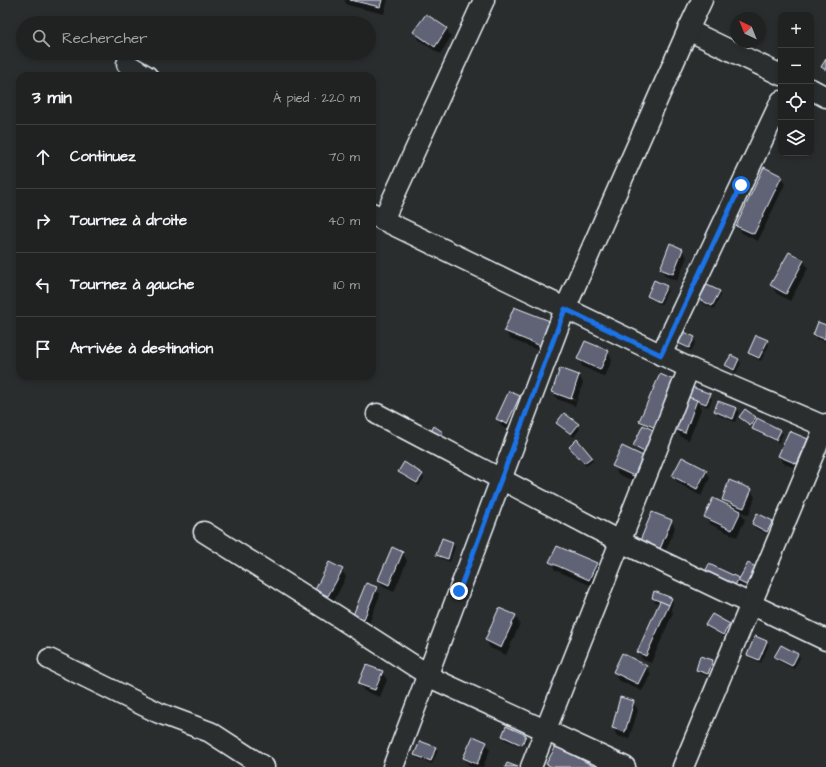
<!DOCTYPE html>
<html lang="fr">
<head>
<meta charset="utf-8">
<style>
  body { margin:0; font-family:"Architects Daughter",sans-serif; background:#2d2f2f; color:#f1f3f6 }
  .controls { position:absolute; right:12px; top:12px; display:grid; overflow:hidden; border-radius:8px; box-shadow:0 2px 6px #0003 }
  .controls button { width:36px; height:36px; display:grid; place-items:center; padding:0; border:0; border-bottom:1px solid #3d3f40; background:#202222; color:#f1f3f6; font:20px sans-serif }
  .compass { position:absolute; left:730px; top:12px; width:36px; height:36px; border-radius:50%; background:#202222; box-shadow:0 2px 6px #0003; rotate:317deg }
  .stop { position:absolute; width:12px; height:12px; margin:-9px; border:3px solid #1a73e8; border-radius:50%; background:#fff }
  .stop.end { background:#1a73e8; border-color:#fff; box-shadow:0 1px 4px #0008 }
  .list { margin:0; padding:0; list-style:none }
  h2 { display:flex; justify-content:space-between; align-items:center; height:52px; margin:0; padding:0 16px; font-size:17px }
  h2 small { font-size:13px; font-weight:400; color:#a2a4a5 }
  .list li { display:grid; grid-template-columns:26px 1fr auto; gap:12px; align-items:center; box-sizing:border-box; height:64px; padding:0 16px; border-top:1px solid #3d3f40 }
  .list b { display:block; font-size:15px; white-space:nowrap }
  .list em { font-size:13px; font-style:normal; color:#a2a4a5 }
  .icon { flex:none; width:22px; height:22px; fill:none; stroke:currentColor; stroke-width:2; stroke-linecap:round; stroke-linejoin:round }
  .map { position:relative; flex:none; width:826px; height:767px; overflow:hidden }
  .search { position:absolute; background:#202222; box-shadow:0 2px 6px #0003; left:16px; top:16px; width:360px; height:44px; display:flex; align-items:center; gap:10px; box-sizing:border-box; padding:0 14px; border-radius:22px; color:#a2a4a5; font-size:15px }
  .panel { position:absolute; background:#202222; box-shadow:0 2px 6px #0003; left:16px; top:72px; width:360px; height:308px; border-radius:12px }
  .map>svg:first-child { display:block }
</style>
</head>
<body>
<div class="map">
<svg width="826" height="767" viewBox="0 0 826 767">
  <rect width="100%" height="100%" fill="#2a2d2e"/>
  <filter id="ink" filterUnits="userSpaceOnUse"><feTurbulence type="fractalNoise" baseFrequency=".025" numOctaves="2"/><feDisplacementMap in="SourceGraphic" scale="8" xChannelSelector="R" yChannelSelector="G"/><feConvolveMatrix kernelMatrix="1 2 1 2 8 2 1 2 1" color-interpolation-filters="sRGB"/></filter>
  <g filter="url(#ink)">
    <g fill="#0007" fill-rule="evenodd">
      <path d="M344,0H388L384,14L347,5Z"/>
      <path d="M426,15L447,29L451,37L440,54L419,40L414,32Z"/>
      <path d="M781,177L785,184L758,241L742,233L737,225Z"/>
      <path d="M683,250L687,257L677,281L665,276L661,269Z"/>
      <path d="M804,261L808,268L790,301L776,293L772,285Z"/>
      <path d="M666,287L668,290L661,305L650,299L648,296Z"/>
      <path d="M719,292L721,295L714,309L702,303L700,299Z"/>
      <path d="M550,322L545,353L510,339L505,331Z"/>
      <path d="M819,323L826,326V342L816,339L814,335Z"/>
      <path d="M694,338L696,342L691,351L682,346L680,343Z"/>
      <path d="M767,341L769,345L761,361L751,356L749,353Z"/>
      <path d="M608,352L612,360L605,377L583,367L578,359Z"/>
      <path d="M731,356L739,360L741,363L736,373L728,368L726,365Z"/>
      <path d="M579,375L583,383L575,406L557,399L553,392ZM558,393L576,400L575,401L558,395Z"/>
      <path d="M675,382L646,455L636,449L634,446L644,427L641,421Z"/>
      <path d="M710,395L712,399L708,407L698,403L701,409L689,440L681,437L676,429L688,397Z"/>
      <path d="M519,397L523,404L511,431L502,427L497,419Z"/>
      <path d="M736,409L739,412L735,422L718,415L716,411Z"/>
      <path d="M740,417L755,418L757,421L781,431H779L775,441L756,432L753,427L742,420Z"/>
      <path d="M558,423L578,425L580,429L574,437L560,427Z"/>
      <path d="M442,432L444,436L438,447L428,438Z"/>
      <path d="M781,432L783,434L778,443L776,442Z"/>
      <path d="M807,440L812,448L802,471L783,463L779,456Z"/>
      <path d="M570,447L591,457L593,461L586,466Z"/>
      <path d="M643,457L647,464L638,483L618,474L614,466Z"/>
      <path d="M706,470L710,478L701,496L678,483L673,476Z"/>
      <path d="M399,472L422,474L424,478L419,486L401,475Z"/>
      <path d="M751,490L755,497L749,515L741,512L745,520L737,537L710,524L705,517L726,505L723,500Z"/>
      <path d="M671,520L675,528L661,563L638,548Z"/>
      <path d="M772,522L774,525L769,535L755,528L753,524Z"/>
      <path d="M443,540L453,543L455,547L450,562L439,558L437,554Z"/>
      <path d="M392,549L403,553L407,561L394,592L383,587L379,580Z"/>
      <path d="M551,562L596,564L601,572L594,587L555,570Z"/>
      <path d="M749,564L757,571L748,588L743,586L736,600L708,586L738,579L739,581Z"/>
      <path d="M342,570L346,577L333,603L321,597L316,590Z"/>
      <path d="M376,588L380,595L368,626L359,622L355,615Z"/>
      <path d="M653,598H671L673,602L671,609L673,613L651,663L643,660L638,652L660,604L655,602Z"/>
      <path d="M515,616L520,624L506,655L490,648L486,640Z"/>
      <path d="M707,625H729L731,629L726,638L709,628Z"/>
      <path d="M756,637L767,642L769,645L761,663L750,658L748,655Z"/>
      <path d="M798,654L800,658L794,669L778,661L776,657Z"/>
      <path d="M712,661L714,665L710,677L699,673L697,670Z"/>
      <path d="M646,666L651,674L642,691L618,680L614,672Z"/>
      <path d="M382,672L387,680L380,697L364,691L359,683Z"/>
      <path d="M633,702L638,710L629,739L617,736L613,728Z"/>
      <path d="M503,736H525L527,740L525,745L505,736V738L524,748L505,740Z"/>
      <path d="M486,743L490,750L483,767H472L469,766L464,758Z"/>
      <path d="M436,748L438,751L432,764L417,758L415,755Z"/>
    </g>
    <g fill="#616274" stroke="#e8f1f8">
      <path d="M350,0H382L380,7Z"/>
      <path d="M426,14L447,28L435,47L413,32Z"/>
      <path d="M826,59V70L821,67Z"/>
      <path d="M764,167L782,176L754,234L736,226Z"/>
      <path d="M670,243L683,249L673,274L660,269Z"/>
      <path d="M789,252L804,260L786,294L770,285Z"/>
      <path d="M654,280L667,286L659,302L647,296Z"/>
      <path d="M707,285L720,291L712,306L699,299Z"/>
      <path d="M514,307L550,321L541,346L504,331Z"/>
      <path d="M818,322L826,325L825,339L813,335Z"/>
      <path d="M684,332L695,337L689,348L678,343Z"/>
      <path d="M756,335L768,340L759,358L748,353Z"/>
      <path d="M585,341L609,351L600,370L577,359Z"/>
      <path d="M731,355L739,359L734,370L725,365Z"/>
      <path d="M560,368L579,375L571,399L552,392Z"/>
      <path d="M660,374L676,381L656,428L639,421Z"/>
      <path d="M692,387L711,394L706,404L688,397Z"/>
      <path d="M509,391L520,396L507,424L496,419Z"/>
      <path d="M688,397L697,400L685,433L675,429Z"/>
      <path d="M718,401L737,408L733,419L714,411Z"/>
      <path d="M745,409L756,417L750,425L739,417Z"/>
      <path d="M564,413L579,424L571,434L556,423Z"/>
      <path d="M757,418L781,430L776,440L752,429Z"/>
      <path d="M643,425L655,431L644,452L633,446Z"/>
      <path d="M434,426L443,432L436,444L427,438Z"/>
      <path d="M789,431L808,439L797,464L778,456Z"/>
      <path d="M577,439L592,457L584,463L569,447Z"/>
      <path d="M622,446L643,456L634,476L612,466Z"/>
      <path d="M682,457L707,470L697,489L672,476Z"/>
      <path d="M404,462L423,474L417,483L398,472Z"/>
      <path d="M729,480L752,489L744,508L722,500Z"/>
      <path d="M713,498L741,511L732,530L704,517Z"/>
      <path d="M652,512L672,520L657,556L637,548Z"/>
      <path d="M757,513L773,521L767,532L752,524Z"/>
      <path d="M442,538L453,542L448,559L436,555Z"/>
      <path d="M557,546L597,563L589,580L549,562Z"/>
      <path d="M392,547L403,552L389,585L378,580Z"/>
      <path d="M329,562L343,569L328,596L315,590Z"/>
      <path d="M748,563L756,567L746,585L738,581Z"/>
      <path d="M709,564L739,578L731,593L702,578Z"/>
      <path d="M366,583L377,587L364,619L353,615Z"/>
      <path d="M654,591L672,598L669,605L652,598Z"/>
      <path d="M660,601L669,605L646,656L637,652Z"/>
      <path d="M499,608L516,615L501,648L485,640Z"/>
      <path d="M712,614L730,624L723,635L705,625Z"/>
      <path d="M755,636L767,641L759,660L747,655Z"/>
      <path d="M781,645L798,654L792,666L774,657Z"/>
      <path d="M622,653L647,666L638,684L613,672Z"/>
      <path d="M700,656L713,660L708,674L696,670Z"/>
      <path d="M366,665L383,671L375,690L358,684Z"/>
      <path d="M620,697L634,701L625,732L612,728Z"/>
      <path d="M506,726L526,735L522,745L502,736Z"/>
      <path d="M473,736L487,742L477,764L463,758Z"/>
      <path d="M420,741L436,747L431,761L414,755Z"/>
      <path d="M556,746L595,767H552L546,764Z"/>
      <path d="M507,763L518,767H505Z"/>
    </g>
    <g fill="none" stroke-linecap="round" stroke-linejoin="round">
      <defs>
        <g id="minor">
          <path d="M688,30L781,75"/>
          <path d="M127,64L147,76"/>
          <path d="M811,89L826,97"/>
          <path d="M372,213L383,220L689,368L826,427"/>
          <path d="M383,220L484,0"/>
          <path d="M661,355L781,101"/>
          <path d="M377,414L621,542L826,640"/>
          <path d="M204,532L337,616L436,680L625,767"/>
          <path d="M49,659L159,713L210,732L264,767"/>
          <path d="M393,767L565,309L688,30L702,0"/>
          <path d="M531,767L689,368"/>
          <path d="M683,767L826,424"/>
        </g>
      </defs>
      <use href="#minor" stroke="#e8f1f8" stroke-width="23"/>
      <use href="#minor" stroke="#2a2d2e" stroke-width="20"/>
    </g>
  </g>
  <g fill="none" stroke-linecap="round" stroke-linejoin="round" filter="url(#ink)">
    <path stroke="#1a73e8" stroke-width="5" d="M459,591L565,309L661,355L741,185"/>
  </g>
</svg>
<div class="controls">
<button>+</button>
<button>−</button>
<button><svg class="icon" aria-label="locate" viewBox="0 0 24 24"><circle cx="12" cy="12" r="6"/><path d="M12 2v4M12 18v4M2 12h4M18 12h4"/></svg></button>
<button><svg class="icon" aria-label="layers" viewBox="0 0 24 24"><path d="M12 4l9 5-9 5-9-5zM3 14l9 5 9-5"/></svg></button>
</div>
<svg class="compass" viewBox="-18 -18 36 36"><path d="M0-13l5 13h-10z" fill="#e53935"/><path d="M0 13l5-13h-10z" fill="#a2a4a5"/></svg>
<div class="stop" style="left:741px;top:185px"></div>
<div class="stop end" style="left:459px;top:591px"></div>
<div class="search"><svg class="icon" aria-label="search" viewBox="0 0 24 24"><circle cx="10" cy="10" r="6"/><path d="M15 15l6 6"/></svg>Rechercher</div>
<section class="panel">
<h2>3 min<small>À pied · 220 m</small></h2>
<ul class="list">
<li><svg class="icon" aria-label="ahead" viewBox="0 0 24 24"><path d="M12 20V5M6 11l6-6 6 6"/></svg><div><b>Continuez</b></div><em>70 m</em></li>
<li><svg class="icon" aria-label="right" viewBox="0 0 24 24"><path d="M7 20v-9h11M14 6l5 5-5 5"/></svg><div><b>Tournez à droite</b></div><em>40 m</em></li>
<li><svg class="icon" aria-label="left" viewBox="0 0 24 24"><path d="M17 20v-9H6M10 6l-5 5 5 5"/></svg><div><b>Tournez à gauche</b></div><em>110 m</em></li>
<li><svg class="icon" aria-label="arrive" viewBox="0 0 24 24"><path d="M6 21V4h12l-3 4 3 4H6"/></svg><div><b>Arrivée à destination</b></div></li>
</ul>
</section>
</div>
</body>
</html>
